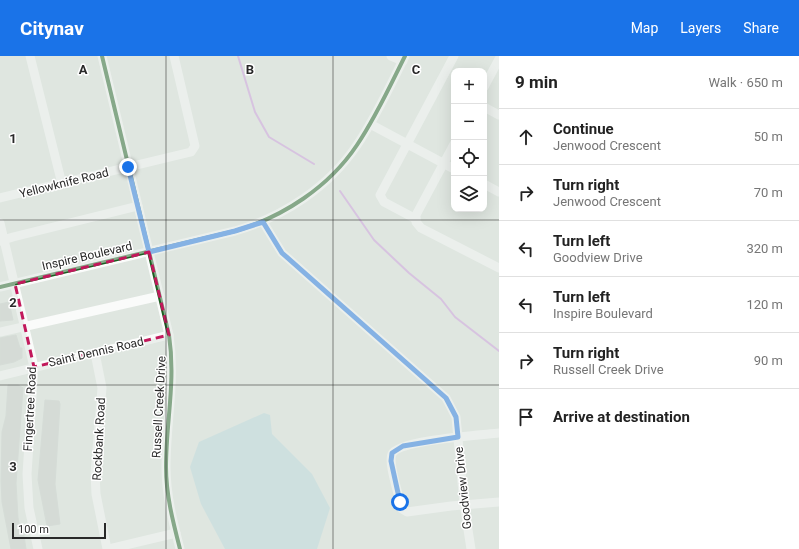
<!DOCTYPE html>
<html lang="en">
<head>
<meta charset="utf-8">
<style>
  body { margin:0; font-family:Roboto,sans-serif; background:#f2f2f2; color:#222 }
  .controls { position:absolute; right:12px; top:12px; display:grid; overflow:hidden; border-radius:8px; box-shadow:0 4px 16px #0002 }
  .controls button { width:36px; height:36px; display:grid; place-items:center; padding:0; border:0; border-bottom:1px solid #e0e0e0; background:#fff; color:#222; font:20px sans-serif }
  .scale { position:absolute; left:12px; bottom:10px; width:94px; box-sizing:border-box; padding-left:4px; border:2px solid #292929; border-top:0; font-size:11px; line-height:14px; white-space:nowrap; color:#292929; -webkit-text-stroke:3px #fff; paint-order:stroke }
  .stop { position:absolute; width:12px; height:12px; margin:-9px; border:3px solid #1a73e8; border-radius:50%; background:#fff }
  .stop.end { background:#1a73e8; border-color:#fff; box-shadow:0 1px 4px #0008 }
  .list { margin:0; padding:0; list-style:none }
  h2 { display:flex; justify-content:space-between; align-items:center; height:52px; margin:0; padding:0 16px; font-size:17px }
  h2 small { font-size:13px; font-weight:400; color:#767676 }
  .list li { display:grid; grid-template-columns:26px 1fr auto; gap:12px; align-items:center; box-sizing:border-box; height:56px; padding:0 16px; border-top:1px solid #e0e0e0 }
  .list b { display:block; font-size:15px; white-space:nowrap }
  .list p { margin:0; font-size:13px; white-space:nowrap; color:#767676 }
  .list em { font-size:13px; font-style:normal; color:#767676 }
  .icon { flex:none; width:22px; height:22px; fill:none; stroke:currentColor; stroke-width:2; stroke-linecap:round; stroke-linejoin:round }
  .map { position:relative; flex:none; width:499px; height:493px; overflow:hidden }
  header { display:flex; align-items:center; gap:24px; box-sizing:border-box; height:56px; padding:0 20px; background:#1a73e8; color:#fff }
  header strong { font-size:19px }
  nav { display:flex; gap:22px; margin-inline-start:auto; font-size:14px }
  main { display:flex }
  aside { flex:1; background:#fff }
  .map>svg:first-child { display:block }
</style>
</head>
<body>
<header>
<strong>Citynav</strong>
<nav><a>Map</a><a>Layers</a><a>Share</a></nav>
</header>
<main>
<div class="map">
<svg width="499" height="493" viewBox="0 0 499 493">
  <rect width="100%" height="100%" fill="#dfe6e0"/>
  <path fill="#bbdadd" d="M264,357L270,359L272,378L312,418L330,452L317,493H225L201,448L190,411L199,386Z"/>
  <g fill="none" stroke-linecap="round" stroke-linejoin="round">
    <g stroke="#cf9ae1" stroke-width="2">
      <path d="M238,0L255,56L269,81L314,108"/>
      <path d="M340,135L374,184L409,217L441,243L455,261L499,295"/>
    </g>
  </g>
  <g fill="#cacfcb" stroke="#cbd1cc">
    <path d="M9,246L13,264L0,265V248Z"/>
    <path d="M16,279L20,292H22V302L14,306L0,309V282Z"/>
    <path d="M8,329H18L23,332L16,427L18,462L20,473H23L26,493H11L2,446L1,425L2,376L6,360Z"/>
    <path d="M45,344L59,345L60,348L55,428L60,468L47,470L38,424Z"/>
  </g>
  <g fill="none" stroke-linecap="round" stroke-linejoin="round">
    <g stroke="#fafbfa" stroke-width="9">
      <path d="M30,0L62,128"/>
      <path d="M102,0L169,279C176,326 166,365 166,411C166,439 173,466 180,493"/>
      <path d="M391,0L403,5"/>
      <path d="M484,31L499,3"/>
      <path d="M484,51L499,59"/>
      <path d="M370,68L454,113"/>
      <path d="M454,88L416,159V166L421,172L499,212"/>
      <path d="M484,128L499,136"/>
      <path d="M0,142L191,96L195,90L174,0"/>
      <path d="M416,163L384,146L380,139L454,0"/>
      <path d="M263,166L282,197L446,342L456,361L464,448L471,493"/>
      <path d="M0,167L34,311L27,418L29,452L38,493"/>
      <path d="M0,185L13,181L138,150"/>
      <path d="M0,231L235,175C283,161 329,131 357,89C376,61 390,30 405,0"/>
      <path d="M0,276L160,240"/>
      <path d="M95,297L102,332L95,417L96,438L107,493"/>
      <path d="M0,320L169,279"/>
      <path d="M499,377C482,379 398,384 392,398C388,406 398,436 400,446L402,453L407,456L451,450L499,446"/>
      <path d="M109,493L176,477"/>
    </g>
    <defs>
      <g id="cycleway">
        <path d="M102,0L169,279C176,326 166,365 166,411C166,439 173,466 180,493"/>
        <path d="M0,231L235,175C283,161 329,131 357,89C376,61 390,30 405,0"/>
      </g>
    </defs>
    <use href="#cycleway" stroke="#fff" stroke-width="6"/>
    <use href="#cycleway" stroke="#1b5e20" stroke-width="4"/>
  </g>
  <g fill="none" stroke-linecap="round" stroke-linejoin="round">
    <path stroke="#1a73e8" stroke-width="5" d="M128,111L149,196L235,175L263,166L282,197L446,342L456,361L458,381L403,390L392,397L391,405L400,446"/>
  </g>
  <path d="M0 0H499V493H0ZM149,196L169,279L34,311L15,228Z" fill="#dfe6e0" fill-opacity=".55" fill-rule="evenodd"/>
  <path fill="none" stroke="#c2185b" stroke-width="3" stroke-dasharray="8 5" stroke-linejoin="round" d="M149,196L169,279L34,311L15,228Z"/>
  <path fill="none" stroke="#292929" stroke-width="1" stroke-opacity="0.55" d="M166,0V493M333,0V493M0,164H499M0,329H499"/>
  <g text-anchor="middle" stroke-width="3" stroke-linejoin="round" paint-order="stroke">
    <g font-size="12" fill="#292929" stroke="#fff">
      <text transform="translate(64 127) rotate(-14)" y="4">Yellowknife Road</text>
      <text transform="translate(87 200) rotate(-13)" y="4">Inspire Boulevard</text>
      <text transform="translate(96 296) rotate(-13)" y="4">Saint Dennis Road</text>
      <text transform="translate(159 351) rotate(-87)" y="4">Russell Creek Drive</text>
      <text transform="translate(30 353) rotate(-87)" y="4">Fingertree Road</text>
      <text transform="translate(99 383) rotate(-87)" y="4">Rockbank Road</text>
      <text transform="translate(463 432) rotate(-96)" y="4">Goodview Drive</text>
    </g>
  </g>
  <g font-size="13" text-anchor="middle" font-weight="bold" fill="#292929" stroke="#fff" stroke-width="3" stroke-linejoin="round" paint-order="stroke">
    <text x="83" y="18">A</text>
    <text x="250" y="18">B</text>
    <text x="416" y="18">C</text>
    <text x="13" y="87">1</text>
    <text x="13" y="251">2</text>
    <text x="13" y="415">3</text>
  </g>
</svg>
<div class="controls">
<button>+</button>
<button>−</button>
<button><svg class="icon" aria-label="locate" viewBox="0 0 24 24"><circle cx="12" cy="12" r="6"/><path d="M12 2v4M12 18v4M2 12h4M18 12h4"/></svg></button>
<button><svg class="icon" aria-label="layers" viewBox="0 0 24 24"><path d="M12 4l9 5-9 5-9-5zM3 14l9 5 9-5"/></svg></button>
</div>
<div class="scale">100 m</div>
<div class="stop" style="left:400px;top:446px"></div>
<div class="stop end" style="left:128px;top:111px"></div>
</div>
<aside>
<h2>9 min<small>Walk · 650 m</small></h2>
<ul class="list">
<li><svg class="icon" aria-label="ahead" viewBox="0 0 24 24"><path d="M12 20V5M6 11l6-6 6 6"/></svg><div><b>Continue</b><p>Jenwood Crescent</p></div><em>50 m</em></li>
<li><svg class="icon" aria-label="right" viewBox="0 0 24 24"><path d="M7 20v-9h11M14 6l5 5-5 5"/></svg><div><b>Turn right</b><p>Jenwood Crescent</p></div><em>70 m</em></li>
<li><svg class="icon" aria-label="left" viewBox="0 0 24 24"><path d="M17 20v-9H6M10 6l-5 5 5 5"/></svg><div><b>Turn left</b><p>Goodview Drive</p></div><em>320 m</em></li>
<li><svg class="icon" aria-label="left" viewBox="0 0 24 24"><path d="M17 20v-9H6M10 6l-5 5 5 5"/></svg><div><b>Turn left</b><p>Inspire Boulevard</p></div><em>120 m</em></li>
<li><svg class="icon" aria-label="right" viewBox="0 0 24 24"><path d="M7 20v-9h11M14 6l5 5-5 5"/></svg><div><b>Turn right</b><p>Russell Creek Drive</p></div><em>90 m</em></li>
<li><svg class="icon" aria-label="arrive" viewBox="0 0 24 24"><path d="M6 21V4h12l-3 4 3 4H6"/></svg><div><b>Arrive at destination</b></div></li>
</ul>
</aside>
</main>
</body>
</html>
